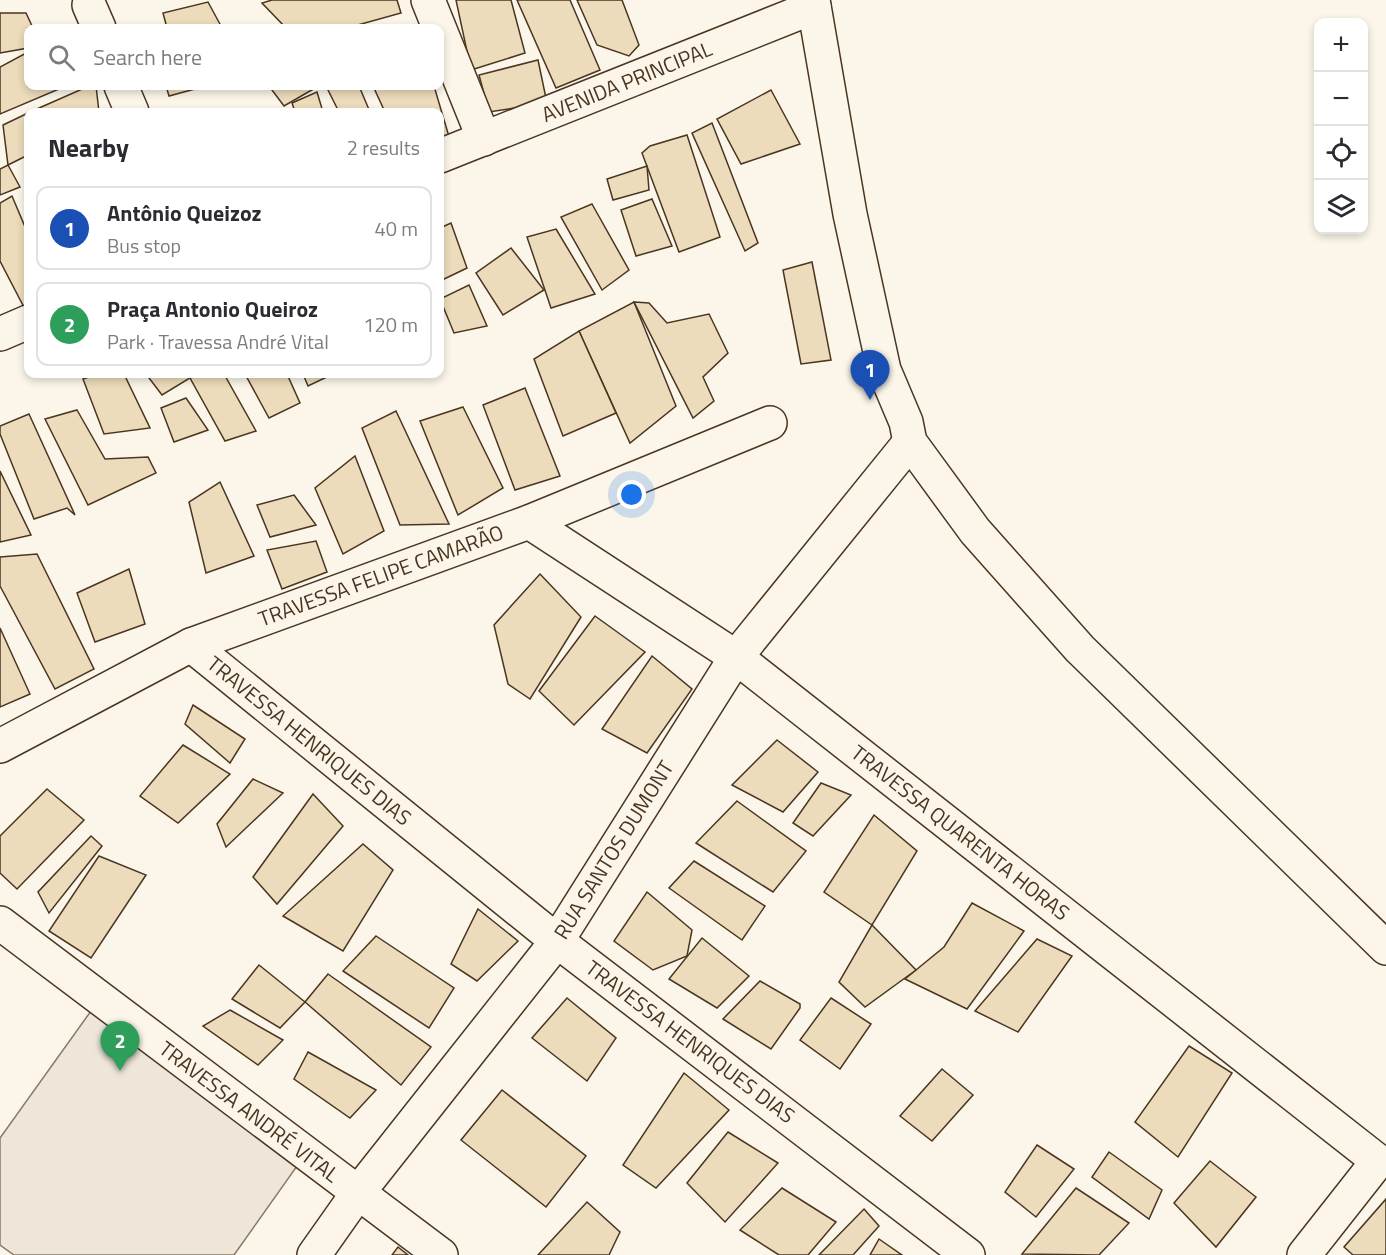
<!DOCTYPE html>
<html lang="en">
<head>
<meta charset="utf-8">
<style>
  body { margin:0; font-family:"Titillium Web",sans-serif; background:#f7f7f7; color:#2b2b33 }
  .controls { position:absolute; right:18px; top:18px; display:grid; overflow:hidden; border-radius:12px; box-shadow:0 3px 9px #0003 }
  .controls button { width:54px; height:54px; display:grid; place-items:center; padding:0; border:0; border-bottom:2px solid #e1e1e2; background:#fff; color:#2b2b33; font:30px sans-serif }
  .you { position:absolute; left:632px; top:495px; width:21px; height:21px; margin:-15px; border:4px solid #fff; border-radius:50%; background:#1a73e8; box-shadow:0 0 0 9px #1a73e833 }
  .badge { display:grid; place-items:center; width:39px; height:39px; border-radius:50%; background:#b45309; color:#fff; font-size:20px; font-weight:700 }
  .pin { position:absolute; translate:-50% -50px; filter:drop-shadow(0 2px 3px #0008) }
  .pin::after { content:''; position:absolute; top:32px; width:21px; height:18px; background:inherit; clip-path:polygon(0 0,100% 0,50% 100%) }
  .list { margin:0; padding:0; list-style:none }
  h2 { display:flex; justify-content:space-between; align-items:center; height:78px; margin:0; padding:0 24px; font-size:26px }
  h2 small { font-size:20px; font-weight:400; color:#7c7c81 }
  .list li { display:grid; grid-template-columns:39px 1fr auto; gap:18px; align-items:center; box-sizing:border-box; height:84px; margin:0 12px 12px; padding:0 12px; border:2px solid #e1e1e2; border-radius:12px }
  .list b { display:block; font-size:22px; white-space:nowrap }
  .list p { margin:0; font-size:20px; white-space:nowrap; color:#7c7c81 }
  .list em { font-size:20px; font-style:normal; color:#7c7c81 }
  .icon { flex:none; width:33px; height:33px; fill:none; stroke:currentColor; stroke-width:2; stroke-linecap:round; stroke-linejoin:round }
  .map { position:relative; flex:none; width:1386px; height:1255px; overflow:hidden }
  .search { position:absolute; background:#fff; box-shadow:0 3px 9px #0003; left:24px; top:24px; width:420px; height:66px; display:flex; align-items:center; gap:15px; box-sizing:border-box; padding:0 21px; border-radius:12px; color:#7c7c81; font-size:22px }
  .panel { position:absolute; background:#fff; box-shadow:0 3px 9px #0003; left:24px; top:108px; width:420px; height:270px; border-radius:12px }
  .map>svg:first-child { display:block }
</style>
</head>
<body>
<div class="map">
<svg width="1386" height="1255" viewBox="0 0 1386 1255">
  <rect width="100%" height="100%" fill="#fbf6e9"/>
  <path fill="#ede6d9" stroke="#887966" stroke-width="1.5" d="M96,1004L307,1152L234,1255H14L0,1245V1138Z"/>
  <g fill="#ecdcbc" stroke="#4a3520" stroke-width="1.5">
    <path d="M272,0H397L401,13L347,28H286L262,3Z"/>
    <path d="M456,0H511L525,53L471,70Z"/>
    <path d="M517,0H570L600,70L556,88Z"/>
    <path d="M577,0H622L639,45L629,56L597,45Z"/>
    <path d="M208,2L221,26L215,28H167L163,13Z"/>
    <path d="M0,13H26L33,28H28V48L0,53Z"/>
    <path d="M28,52V86H66L0,114V67Z"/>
    <path d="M538,60L547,103L489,112L479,75Z"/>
    <path d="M89,86H96L99,112H30Z"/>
    <path d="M166,86H206L169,96Z"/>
    <path d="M269,86H316L317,87L284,106Z"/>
    <path d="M326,86H359L370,112H339Z"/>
    <path d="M373,86H434L450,140L440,144V112H385Z"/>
    <path d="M771,90L800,144L741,164L717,119Z"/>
    <path d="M317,92L323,112H295L292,103Z"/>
    <path d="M28,113V155L8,165L3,125Z"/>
    <path d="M712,123L758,243L745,251L692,133Z"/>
    <path d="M687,135L720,237L679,252L642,153L650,146Z"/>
    <path d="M8,165L20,187L0,195V169Z"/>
    <path d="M647,166L649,190L613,200L607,179Z"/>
    <path d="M12,196L28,234V315L0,261V203Z"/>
    <path d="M652,199L672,246L636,256L621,210Z"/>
    <path d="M592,204L629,270L602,290L561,217Z"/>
    <path d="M451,223L467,268L440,281V228Z"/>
    <path d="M556,229L595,294L551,308L527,237Z"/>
    <path d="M511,248L544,290L503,315L476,273Z"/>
    <path d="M812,262L831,360L801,364L783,270Z"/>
    <path d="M469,285L487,326L454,333L440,299Z"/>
    <path d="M634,302L676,406L630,443L579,331Z"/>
    <path d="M634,302L649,303L667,323L709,314L728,353L703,377L714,401L693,418Z"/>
    <path d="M579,331L616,413L563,436L534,359Z"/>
    <path d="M98,374H124L150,428L104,434L83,379Z"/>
    <path d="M146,374H188L190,378L162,395Z"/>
    <path d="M206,374H224L256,431L225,441L190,378Z"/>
    <path d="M245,374H287L300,403L269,418Z"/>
    <path d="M303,374H333L308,386Z"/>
    <path d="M525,388L560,476L515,490L483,405Z"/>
    <path d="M186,398L208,430L174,442L161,408Z"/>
    <path d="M463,407L503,488L458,515L420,421Z"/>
    <path d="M77,410L105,459L148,457L156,473L88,505L45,419Z"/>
    <path d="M396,411L449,524L400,525L362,428Z"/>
    <path d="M29,414L75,515L67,508L34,519L0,434V426Z"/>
    <path d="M355,456L384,531L343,554L315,488Z"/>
    <path d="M0,471L31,535L0,542Z"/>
    <path d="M220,482L254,556L206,573L189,502Z"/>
    <path d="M294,495L316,525L270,537L257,505Z"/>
    <path d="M316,541L327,572L282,589L267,550Z"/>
    <path d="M37,554L94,669L55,689L0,586V557Z"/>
    <path d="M129,569L145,624L95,642L77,593Z"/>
    <path d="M540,574L581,617L530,699L508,684L494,625Z"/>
    <path d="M595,616L645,652L574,725L539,691Z"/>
    <path d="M0,628L30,694L0,707Z"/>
    <path d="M652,656L692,689L647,753L602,729Z"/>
    <path d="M193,705L245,739L230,763L185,724Z"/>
    <path d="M777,740L818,772L783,812L732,785Z"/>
    <path d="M183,745L230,774L178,823L140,796Z"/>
    <path d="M253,779L283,793L226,847L217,824Z"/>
    <path d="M821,783L851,795L813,836L793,823Z"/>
    <path d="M47,789L84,820L17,889L0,873V836Z"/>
    <path d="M313,794L343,826L277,904L253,877Z"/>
    <path d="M737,801L806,851L773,892L696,843Z"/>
    <path d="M874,815L917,851L872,925L824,892Z"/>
    <path d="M91,836L102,846L49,913L38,892Z"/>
    <path d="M363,844L393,870L343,951L283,916Z"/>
    <path d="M99,856L146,875L91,958L49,931Z"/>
    <path d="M694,861L765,906L742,940L669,888Z"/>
    <path d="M647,892L692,930L687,956L653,970L614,941Z"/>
    <path d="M972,903L1024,931L967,1009L905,979L944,947Z"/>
    <path d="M478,909L518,941L477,981L451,964Z"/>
    <path d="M872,925L916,970L865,1007L839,982Z"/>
    <path d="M376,936L454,988L429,1028L343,971Z"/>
    <path d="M702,938L749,976L717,1008L669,979Z"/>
    <path d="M1037,939L1072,956L1018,1032L975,1011Z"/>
    <path d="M259,965L305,1002L280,1028L232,999Z"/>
    <path d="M328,974L431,1047L401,1085L305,1002Z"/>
    <path d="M760,981L800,1004V1008L771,1049L723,1019Z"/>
    <path d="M567,998L616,1038L587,1081L532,1038Z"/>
    <path d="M831,998L871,1024L840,1069L800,1040Z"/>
    <path d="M230,1010L283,1040L258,1065L203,1026Z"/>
    <path d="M1189,1046L1232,1073L1178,1157L1135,1122Z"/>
    <path d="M308,1052L376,1090L350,1118L294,1079Z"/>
    <path d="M942,1069L973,1095L932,1141L900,1116Z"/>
    <path d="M684,1073L729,1110L656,1188L623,1165Z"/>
    <path d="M502,1090L586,1156L546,1207L461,1140Z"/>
    <path d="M728,1132L778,1163L725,1222L687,1183Z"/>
    <path d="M1037,1145L1074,1169L1036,1217L1005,1192Z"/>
    <path d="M1109,1152L1162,1190L1149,1219L1092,1177Z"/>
    <path d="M1210,1161L1256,1197L1216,1247L1174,1203Z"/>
    <path d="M782,1188L836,1222L808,1255H779L740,1230Z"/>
    <path d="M1076,1188L1129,1223L1099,1255L1022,1254Z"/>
    <path d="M1386,1199V1255H1353L1344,1247Z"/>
    <path d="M587,1202L620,1232L609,1255H538Z"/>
    <path d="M864,1209L879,1226L853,1255H819Z"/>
    <path d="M879,1239L902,1255H870Z"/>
    <path d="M398,1247L408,1255H392Z"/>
  </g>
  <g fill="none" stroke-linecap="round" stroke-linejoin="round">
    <defs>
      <g id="minor">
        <path d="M428,0L484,139"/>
        <path d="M89,5L99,28"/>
        <path d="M121,86L132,112"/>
        <path d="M440,156L814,7"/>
        <path d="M0,334L28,322"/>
        <path d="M529,522L736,657L1378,1161L1304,1255"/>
        <path d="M191,645L557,941L968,1255"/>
        <path d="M0,746L191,645L529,522L770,423"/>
        <path d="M0,923L441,1255"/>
        <path d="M314,1255L357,1194L557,941L736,657L910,442"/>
      </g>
      <path id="secondary" d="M813,0L850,214L884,370L906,422L910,442L975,531L1080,649L1386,948"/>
    </defs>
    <use href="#minor" stroke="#4a3520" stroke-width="36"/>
    <use href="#secondary" stroke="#4a3520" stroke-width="36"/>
    <use href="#minor" stroke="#fbf6e9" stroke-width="33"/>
    <use href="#secondary" stroke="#fbf6e9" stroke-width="33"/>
  </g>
  <g text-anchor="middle" stroke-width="4.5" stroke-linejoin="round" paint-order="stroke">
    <g font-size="21" fill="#4a3520" stroke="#fbf6e9">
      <text transform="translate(627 82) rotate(-22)" y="7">AVENIDA PRINCIPAL</text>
      <text transform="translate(381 576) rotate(-20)" y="7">TRAVESSA FELIPE CAMARÃO</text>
      <text transform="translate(309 741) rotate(39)" y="7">TRAVESSA HENRIQUES DIAS</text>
      <text transform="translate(960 833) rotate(38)" y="7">TRAVESSA QUARENTA HORAS</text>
      <text transform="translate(614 850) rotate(-58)" y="7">RUA SANTOS DUMONT</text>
      <text transform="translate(690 1042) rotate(37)" y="7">TRAVESSA HENRIQUES DIAS</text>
      <text transform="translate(249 1112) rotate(37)" y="7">TRAVESSA ANDRÉ VITAL</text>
    </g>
  </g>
</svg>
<div class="controls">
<button>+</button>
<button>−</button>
<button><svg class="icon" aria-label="locate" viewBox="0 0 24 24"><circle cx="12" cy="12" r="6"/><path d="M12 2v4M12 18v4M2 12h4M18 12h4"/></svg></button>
<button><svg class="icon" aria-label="layers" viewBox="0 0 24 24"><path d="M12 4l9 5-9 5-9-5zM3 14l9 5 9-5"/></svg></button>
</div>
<div class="you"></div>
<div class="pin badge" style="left:870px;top:400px;background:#1a4fb4">1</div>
<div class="pin badge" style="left:120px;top:1071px;background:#2e9e5b">2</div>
<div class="search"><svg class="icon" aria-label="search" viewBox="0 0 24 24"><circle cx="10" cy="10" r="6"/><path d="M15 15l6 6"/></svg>Search here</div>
<section class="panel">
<h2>Nearby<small>2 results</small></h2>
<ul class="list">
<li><span class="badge" style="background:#1a4fb4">1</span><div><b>Antônio Queizoz</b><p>Bus stop</p></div><em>40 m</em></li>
<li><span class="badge" style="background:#2e9e5b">2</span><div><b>Praça Antonio Queiroz</b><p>Park · Travessa André Vital</p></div><em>120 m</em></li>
</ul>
</section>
</div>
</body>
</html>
